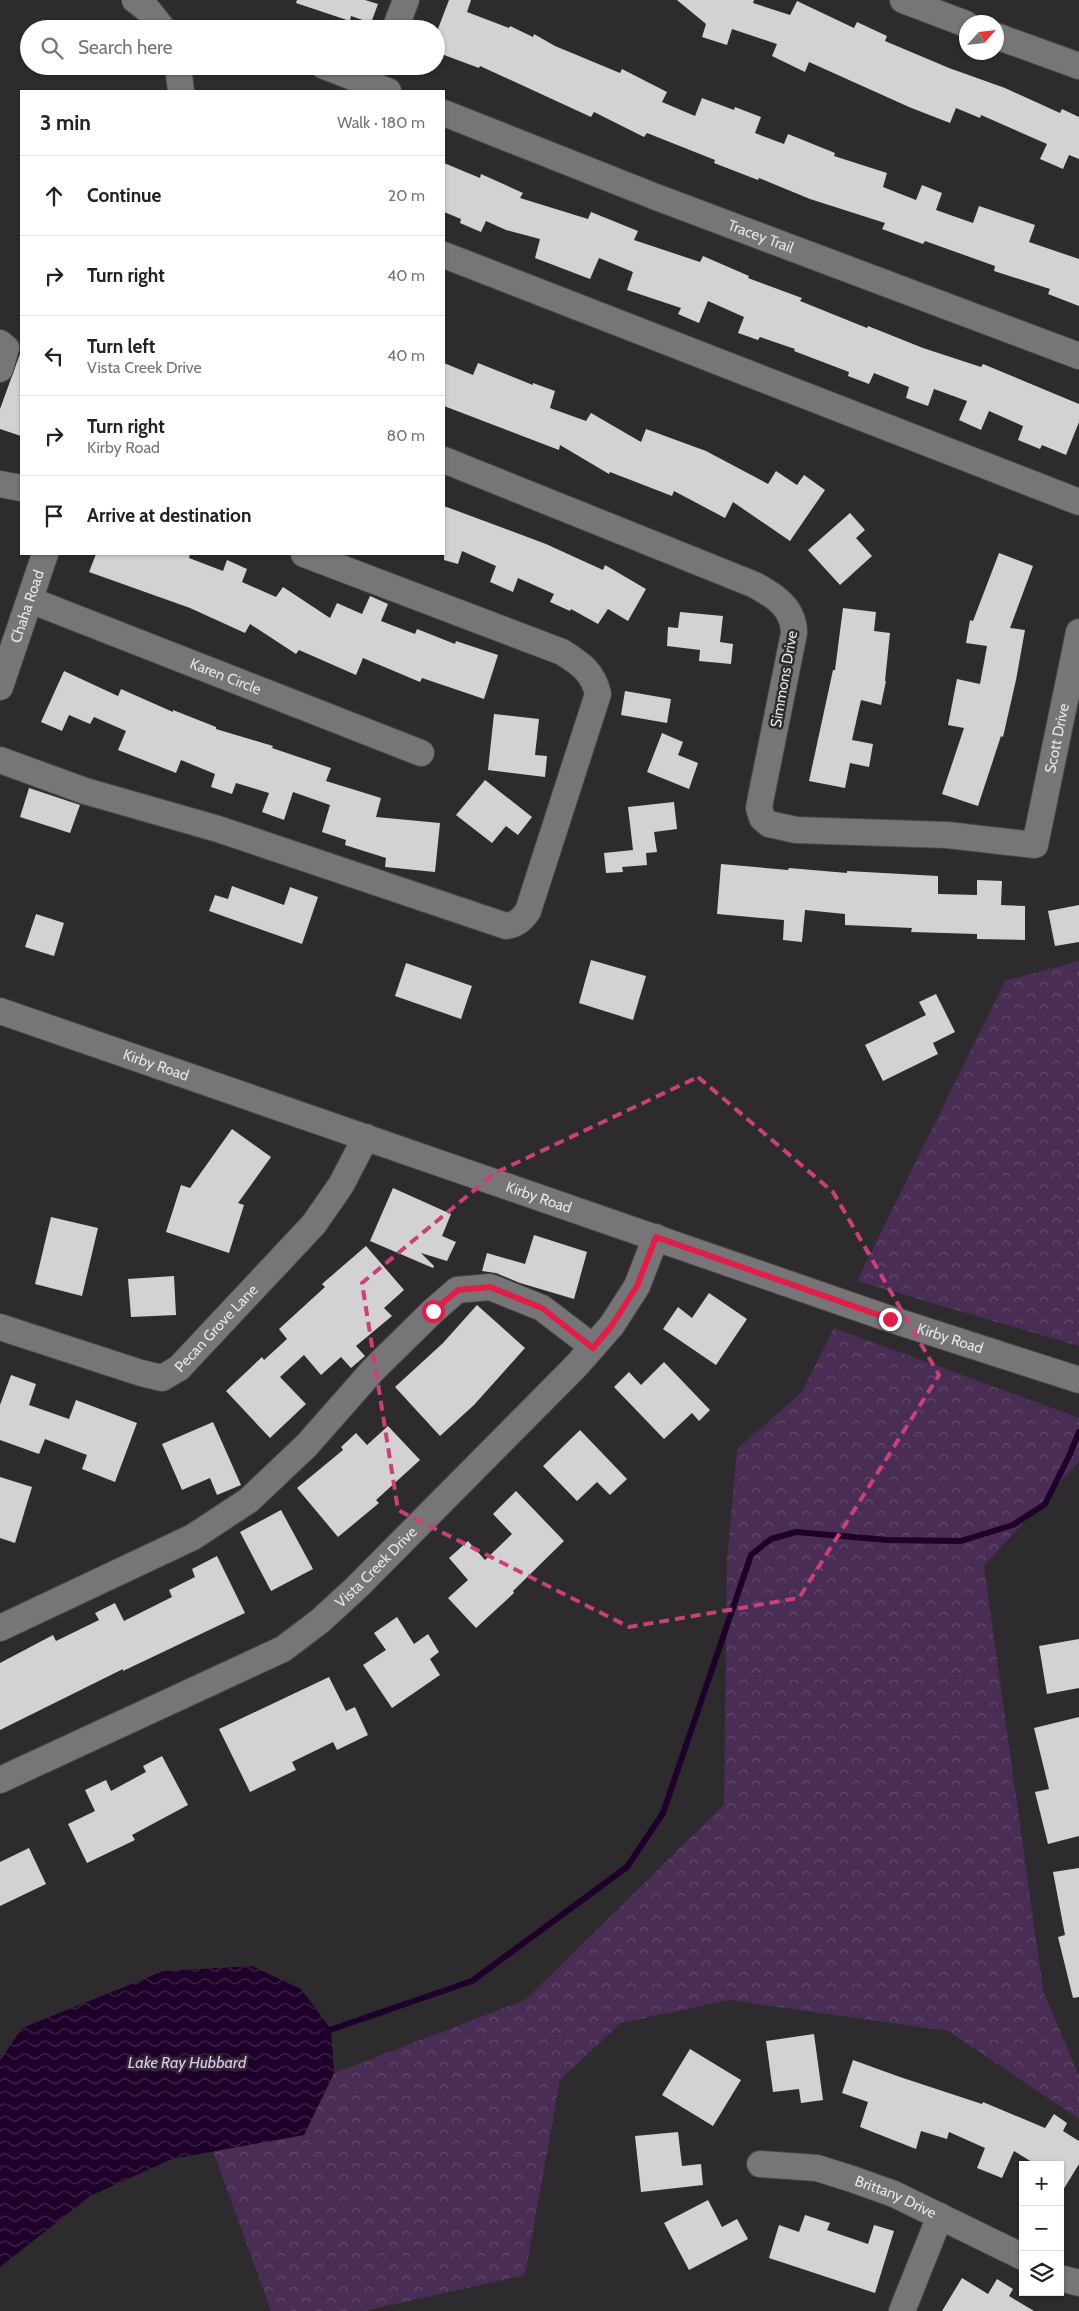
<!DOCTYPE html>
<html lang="en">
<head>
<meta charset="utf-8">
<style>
  body { margin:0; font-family:Cabin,sans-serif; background:#f2f2f2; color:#222 }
  .controls { position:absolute; right:15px; bottom:15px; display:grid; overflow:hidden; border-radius:0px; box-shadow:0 1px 4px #0004 }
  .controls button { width:45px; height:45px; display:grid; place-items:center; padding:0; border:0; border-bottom:1px solid #e0e0e0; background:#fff; color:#222; font:25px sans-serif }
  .compass { position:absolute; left:959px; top:15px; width:45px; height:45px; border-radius:50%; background:#fff; box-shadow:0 1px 4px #0004; rotate:63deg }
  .stop { position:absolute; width:15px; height:15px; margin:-11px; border:4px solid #e11d48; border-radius:50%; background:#fff }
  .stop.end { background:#e11d48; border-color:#fff; box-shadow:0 1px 5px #0008 }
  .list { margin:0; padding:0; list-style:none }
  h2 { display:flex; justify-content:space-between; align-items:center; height:65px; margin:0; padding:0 20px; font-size:21px }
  h2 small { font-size:16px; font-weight:400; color:#767676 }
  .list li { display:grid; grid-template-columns:32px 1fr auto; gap:15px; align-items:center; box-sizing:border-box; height:80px; padding:0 20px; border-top:1px solid #e0e0e0 }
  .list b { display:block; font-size:19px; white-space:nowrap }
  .list p { margin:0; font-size:16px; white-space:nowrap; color:#767676 }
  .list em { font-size:16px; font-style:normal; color:#767676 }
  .icon { flex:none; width:28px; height:28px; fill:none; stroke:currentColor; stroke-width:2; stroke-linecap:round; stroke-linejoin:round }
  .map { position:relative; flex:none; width:1079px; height:2311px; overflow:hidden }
  .search { position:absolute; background:#fff; box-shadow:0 1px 4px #0004; left:20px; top:20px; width:425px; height:55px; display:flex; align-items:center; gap:12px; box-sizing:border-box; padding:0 18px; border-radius:28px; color:#767676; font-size:19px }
  .panel { position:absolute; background:#fff; box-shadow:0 1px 4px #0004; left:20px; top:90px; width:425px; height:465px; border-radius:0px }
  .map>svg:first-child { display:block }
</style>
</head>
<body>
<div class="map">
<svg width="1079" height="2311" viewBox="0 0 1079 2311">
  <defs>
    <pattern id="forest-crowns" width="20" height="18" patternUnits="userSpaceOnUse" patternTransform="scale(1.25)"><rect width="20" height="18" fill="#492d54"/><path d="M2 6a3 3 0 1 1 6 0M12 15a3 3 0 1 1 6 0" fill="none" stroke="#634b6d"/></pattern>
    <pattern id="water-waves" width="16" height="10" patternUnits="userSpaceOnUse" patternTransform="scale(1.25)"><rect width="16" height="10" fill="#1f002a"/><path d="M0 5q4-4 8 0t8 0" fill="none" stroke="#402549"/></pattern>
  </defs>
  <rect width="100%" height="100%" fill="#2d2b2e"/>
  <g fill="url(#forest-crowns)">
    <path d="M1079,961V1346L857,1281L1005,981Z"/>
    <path d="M834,1328L1079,1418V1461L984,1566L1043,1990L1079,2076V2119L948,2031L729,2000L621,2023L560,2080L525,2275L364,2311H271L213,2151L304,2135L334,2073L525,2000L724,1805L727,1561L737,1449L802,1392Z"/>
  </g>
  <path fill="url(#water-waves)" d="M252,1966L301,1989L331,2029L334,2073L304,2135L172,2159L90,2196L0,2267V2061L22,2028L164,1971Z"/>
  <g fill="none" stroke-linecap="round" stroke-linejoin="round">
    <path stroke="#1f002a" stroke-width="6" d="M324,2032L472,1981L627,1867L663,1813L751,1555L771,1539L796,1532L887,1540L961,1541L1013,1525L1045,1504L1070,1454L1079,1432"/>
  </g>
  <g fill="#d3d1d4">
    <path d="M297,0H365L378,4L371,23L351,16L350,21L296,3Z"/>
    <path d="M449,0H471L467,12L509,28L510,26L533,37L534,34L555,46L620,73L622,69L667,92L662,102L695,116L702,98L734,110L735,107L761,117L755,133L784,144L788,134L835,153L834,156L887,173L883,187L916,200L922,185L942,193L936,210L973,223L979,206L1035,225L1029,242L1079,259V306L1048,294L1050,289L994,271L995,266L925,241L923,244L882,229L885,223L810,199L759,178L758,180L714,163L715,160L647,133L644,137L594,112L591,117L480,66L479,68L436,52V34Z"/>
    <path d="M677,0H754L753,3L790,15L797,1L854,28L857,22L887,36L885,41L949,68L1005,88L1060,113L1062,109L1079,117V159L1069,155L1063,169L1040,159L1047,144L981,115L980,118L956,108L950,123L909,107L809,62L805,72L772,56L777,44L732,29L727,45L702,37L706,24Z"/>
    <path d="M444,163L480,178L481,174L523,193L520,198L588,219L591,212L638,231L634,240L700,262L703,256L749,276L748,278L802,298L800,301L867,328L868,326L923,348L981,367L983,364L1079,404V422L1066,455L1042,445L1040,449L1018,440L1023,426L989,411L981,430L959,420L967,401L934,389L928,406L906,398L909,387L874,373L869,384L848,376L849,372L794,351L795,349L760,337L758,340L738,333L744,317L708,301L699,323L678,314L681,308L627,290L633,272L599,258L590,279L535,258L540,239L506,230L486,221L481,232L460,223L461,219L444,212Z"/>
    <path d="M20,354L21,355V436L0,429V409Z"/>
    <path d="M444,363L473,375L478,363L533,385V383L555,391L550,408L586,421L591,413L641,442L646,429L706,451L768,484L776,471L797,485L804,475L825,490L790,541L733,502L725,518L674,491L672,496L610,472L609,474L560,445L559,450L444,406Z"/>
    <path d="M444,506L546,544L603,570L605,565L646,589L628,621L608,609L598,624L571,609L570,611L550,602L554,594L518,578L513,592L490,582L496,566L462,551L458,564L444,560Z"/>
    <path d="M850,513L865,530L856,538L872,556L840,585L808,550Z"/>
    <path d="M999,553L1033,566L1010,628L1025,630L1016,680L1003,737L1001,736L978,806L942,794L964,728L948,725L957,679L980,684L987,646L966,643L970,620L973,621Z"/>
    <path d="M96,554H190L189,558L223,571L227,560L247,569L242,582L276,597L283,587L330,618L337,603L362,614L370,596L388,604L381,621L415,634L417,629L455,644L456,641L498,655L484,699L422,678L420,682L363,658L356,675L299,650L296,654L250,624L245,633L190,608L89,572Z"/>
    <path d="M843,608L876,612L874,631L890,633L885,681H886L881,705L861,700L852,740L873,744L869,767L850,763L845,788L809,781L833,670H835Z"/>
    <path d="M680,612L723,616L720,642L733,644L731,664L699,661L700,650L667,646L668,627L678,628Z"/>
    <path d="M64,671L118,696L121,689L173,712V710L216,727V729L273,746L272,748L331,768L326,781L381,798L376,817L440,823L435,872L385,867L386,858L345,845L346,840L322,832L330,805L293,792L284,820L262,812L269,793L236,783L232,794L211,787L215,774L181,760L176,773L118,750L126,731L94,717L90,724L69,715L62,731L41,722Z"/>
    <path d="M625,691L671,699L667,723L621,715Z"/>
    <path d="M494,714L539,719L535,755L547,756L545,777L488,770Z"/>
    <path d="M662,733L683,742L678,755L698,763L689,789L647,772Z"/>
    <path d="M485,780L532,817L518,835L506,826L492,843L456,815Z"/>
    <path d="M29,788L80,805L70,833L20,817Z"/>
    <path d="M674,802L677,829L654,832L657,852L646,853L647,865L622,867L623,872L606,873L604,853L633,850L628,807Z"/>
    <path d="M721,864L788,870L789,868L847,873V871L938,876V894L977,895V880L1002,881L1001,905L1025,906V940L977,939V934L911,932L912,928L845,925V914L805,910L802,942L783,940L784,920L717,914Z"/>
    <path d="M232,886L284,905L290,887L318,897L302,944L209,911L215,895L228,899Z"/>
    <path d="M1079,905V942L1055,946L1048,911Z"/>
    <path d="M36,914L64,923L54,956L25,947Z"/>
    <path d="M591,960L646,976L633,1020L579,1003Z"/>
    <path d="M406,963L472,986L461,1019L395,996Z"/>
    <path d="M936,994L955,1032L933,1043L938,1054L883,1081L865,1045L926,1015L919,1002Z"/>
    <path d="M232,1129L271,1157L238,1203L244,1205L229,1253L166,1232L181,1185L190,1188Z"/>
    <path d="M393,1188L451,1214L442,1236L456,1242L447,1261L421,1253L434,1266L433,1268L370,1241Z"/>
    <path d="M51,1217L98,1228L82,1296L35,1284Z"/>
    <path d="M534,1235L587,1252L574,1299L520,1283L496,1273L482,1271L487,1253L525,1264Z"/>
    <path d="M366,1246L404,1290L384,1308L392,1316L356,1346L365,1356L351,1368L341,1357L321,1375L304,1355L280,1377L306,1404L270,1438L226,1391L262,1357L264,1360L287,1339L279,1329L325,1287L322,1284Z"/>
    <path d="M174,1276L176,1315L131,1317L128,1279Z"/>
    <path d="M709,1293L747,1319L716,1365L663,1329L678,1307L692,1318Z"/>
    <path d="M477,1305L525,1348L474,1405L440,1436L395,1387L443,1343Z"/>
    <path d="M664,1362L710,1410L699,1421L692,1413L664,1439L614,1387L629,1372L641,1385Z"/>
    <path d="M11,1375L36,1384L29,1405L69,1419L76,1400L137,1423L115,1482L82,1469L87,1455L45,1439L39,1454L0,1440V1405Z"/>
    <path d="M213,1422L241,1485L217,1495L210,1478L182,1490L162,1444Z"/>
    <path d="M388,1426L420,1460L376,1500L379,1503L338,1537L297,1488L343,1450L341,1447L356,1433L367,1445Z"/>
    <path d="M580,1430L627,1479L610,1495L597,1482L577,1501L543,1466Z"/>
    <path d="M0,1477L32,1487L15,1543L0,1538Z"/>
    <path d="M516,1491L564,1541L513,1591L514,1593L476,1628L448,1598L468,1580L449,1558L468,1541L485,1560L512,1534L493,1514Z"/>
    <path d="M281,1510L313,1569L271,1591L240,1532Z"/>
    <path d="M217,1556L245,1613L123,1671V1669L0,1730V1663L53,1635L56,1641L99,1620L95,1613L115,1603L124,1621L172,1597L169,1590L195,1577L192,1569Z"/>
    <path d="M397,1617L414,1644L428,1634L439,1652L430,1659L440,1675L392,1708L363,1665L386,1650L374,1633Z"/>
    <path d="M1079,1639V1688L1047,1694L1039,1646Z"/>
    <path d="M329,1677L346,1711L355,1707L368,1735L337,1750L333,1742L292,1762L296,1770L250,1792L219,1729Z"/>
    <path d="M1079,1717V1836L1048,1844L1035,1792L1049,1789L1034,1728Z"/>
    <path d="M162,1756L188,1805L132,1835L135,1840L87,1863L68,1824L95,1811L85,1790L106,1780L111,1791L146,1772L143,1766Z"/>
    <path d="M29,1848L46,1884L0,1906V1862Z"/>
    <path d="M1079,1868V1997L1073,1998L1058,1937L1065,1935L1053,1872Z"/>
    <path d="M814,2034L823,2100L801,2103L799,2089L773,2092L766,2041Z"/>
    <path d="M690,2049L741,2080L713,2126L662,2095Z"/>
    <path d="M853,2060L900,2077L982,2104L983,2102L1045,2128L1054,2114L1067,2123L1063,2131L1079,2141V2164L1060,2195V2165H1037L1014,2151L1002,2178L977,2168L985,2148L949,2132L947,2139L921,2131L916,2149L860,2127L868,2102L842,2093Z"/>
    <path d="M678,2132L682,2166L701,2164L703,2185L641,2192L635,2136Z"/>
    <path d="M708,2200L722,2227L737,2219L748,2239L689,2270L664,2223Z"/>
    <path d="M805,2215L830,2223L827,2230L868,2244L874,2225L894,2231L875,2293L769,2258L779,2225L799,2232Z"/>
    <path d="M962,2278L988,2294L997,2279L1013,2289L1009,2296L1034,2311H942Z"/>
  </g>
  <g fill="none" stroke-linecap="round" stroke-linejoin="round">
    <defs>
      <g id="minor">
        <path d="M135,0L148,10L163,29"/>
        <path d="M903,0L966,24"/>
        <path d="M395,29L406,0"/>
        <path d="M996,36L1079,66"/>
        <path d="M178,66L181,91"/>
        <path d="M324,66L388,91"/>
        <path id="s1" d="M444,113L656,197L1079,356"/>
        <path d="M444,255L1079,502"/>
        <path d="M0,343L6,348L0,369"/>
        <path id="s2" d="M444,460L755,585C775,596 794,608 794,633L761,797L759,808L762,818L769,824L796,830L947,835L1035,845L1079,632"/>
        <path d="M0,484L21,488"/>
        <path id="s3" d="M30,600L421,753"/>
        <path id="s4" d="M0,687L45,554"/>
        <path d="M0,760L85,791L218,829L506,926C516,925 522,920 528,911L598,694C593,672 581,664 562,652L304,554"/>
        <path id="s5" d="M0,1011L890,1319L1079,1380"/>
        <path id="s6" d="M0,1327L141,1373L162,1378L179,1368L314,1224L341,1185L366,1137"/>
        <path d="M0,1628L193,1537L249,1500L307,1445L373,1370L433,1311L457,1290L490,1287L542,1308L593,1347"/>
        <path id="s7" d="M0,1780L283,1649L320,1621L356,1588L577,1365L612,1325L637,1286L656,1237"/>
        <path id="s8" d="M760,2164L817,2168L852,2179L894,2194L1023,2257"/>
        <path d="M1060,2278L1079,2283"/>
        <path d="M902,2311L940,2216"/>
      </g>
    </defs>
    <use href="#minor" stroke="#474648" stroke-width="28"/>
    <use href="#minor" stroke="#777578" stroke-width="26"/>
  </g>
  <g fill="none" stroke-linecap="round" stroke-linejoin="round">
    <path stroke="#e11d48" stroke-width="6" d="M433,1311L458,1290L490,1287L542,1308L593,1348L612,1325L637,1286L656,1237L890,1319"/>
  </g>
  <path fill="none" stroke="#c94177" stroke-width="4" stroke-dasharray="10 6" stroke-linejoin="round" d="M698,1077L833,1192L939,1375L799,1598L629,1627L398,1510L362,1283L495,1173Z"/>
  <g text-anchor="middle" stroke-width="5" stroke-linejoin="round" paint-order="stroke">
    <g font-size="15" fill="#e6e5e7" stroke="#2d2b2e">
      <text dy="5" stroke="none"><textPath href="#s1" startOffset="340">Tracey Trail</textPath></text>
      <text dy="5" stroke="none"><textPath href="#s4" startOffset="85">Chaha Road</textPath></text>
      <text dy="5" stroke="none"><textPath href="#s3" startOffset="210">Karen Circle</textPath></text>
      <text transform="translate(784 679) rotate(-80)" y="5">Simmons Drive</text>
      <text dy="5" stroke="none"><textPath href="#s2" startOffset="975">Scott Drive</textPath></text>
      <text dy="5" stroke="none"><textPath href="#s5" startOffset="165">Kirby Road</textPath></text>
      <text dy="5" stroke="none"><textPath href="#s5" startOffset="570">Kirby Road</textPath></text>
      <text dy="5" stroke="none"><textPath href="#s6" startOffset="244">Pecan Grove Lane</textPath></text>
      <text dy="5" stroke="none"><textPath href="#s5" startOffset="1005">Kirby Road</textPath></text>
      <text dy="5" stroke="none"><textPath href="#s7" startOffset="436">Vista Creek Drive</textPath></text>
      <text dy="5" stroke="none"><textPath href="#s8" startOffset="141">Brittany Drive</textPath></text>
    </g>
    <g font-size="16" font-style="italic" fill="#e8c1f8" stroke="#2d2b2e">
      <text x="187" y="2068">Lake Ray Hubbard</text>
    </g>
  </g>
</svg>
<div class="controls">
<button>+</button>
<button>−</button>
<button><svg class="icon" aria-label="layers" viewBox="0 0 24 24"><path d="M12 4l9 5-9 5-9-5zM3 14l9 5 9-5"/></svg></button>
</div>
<svg class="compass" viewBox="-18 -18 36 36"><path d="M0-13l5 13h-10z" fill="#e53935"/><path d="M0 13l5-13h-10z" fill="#767676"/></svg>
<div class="stop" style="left:433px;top:1311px"></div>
<div class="stop end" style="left:890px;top:1319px"></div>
<div class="search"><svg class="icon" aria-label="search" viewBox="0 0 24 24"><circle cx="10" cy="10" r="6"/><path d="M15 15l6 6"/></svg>Search here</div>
<section class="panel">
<h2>3 min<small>Walk · 180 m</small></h2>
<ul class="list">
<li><svg class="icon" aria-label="ahead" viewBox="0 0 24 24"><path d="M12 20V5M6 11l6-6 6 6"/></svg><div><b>Continue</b></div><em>20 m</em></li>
<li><svg class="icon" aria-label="right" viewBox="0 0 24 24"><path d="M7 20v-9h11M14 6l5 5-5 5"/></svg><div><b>Turn right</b></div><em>40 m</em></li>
<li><svg class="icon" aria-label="left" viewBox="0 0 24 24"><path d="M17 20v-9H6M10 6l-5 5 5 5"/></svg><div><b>Turn left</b><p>Vista Creek Drive</p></div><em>40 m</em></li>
<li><svg class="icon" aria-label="right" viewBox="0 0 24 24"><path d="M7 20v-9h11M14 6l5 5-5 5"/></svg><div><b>Turn right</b><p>Kirby Road</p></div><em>80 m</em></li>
<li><svg class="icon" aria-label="arrive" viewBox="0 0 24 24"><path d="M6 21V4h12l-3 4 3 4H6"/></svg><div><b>Arrive at destination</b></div></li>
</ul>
</section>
</div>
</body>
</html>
